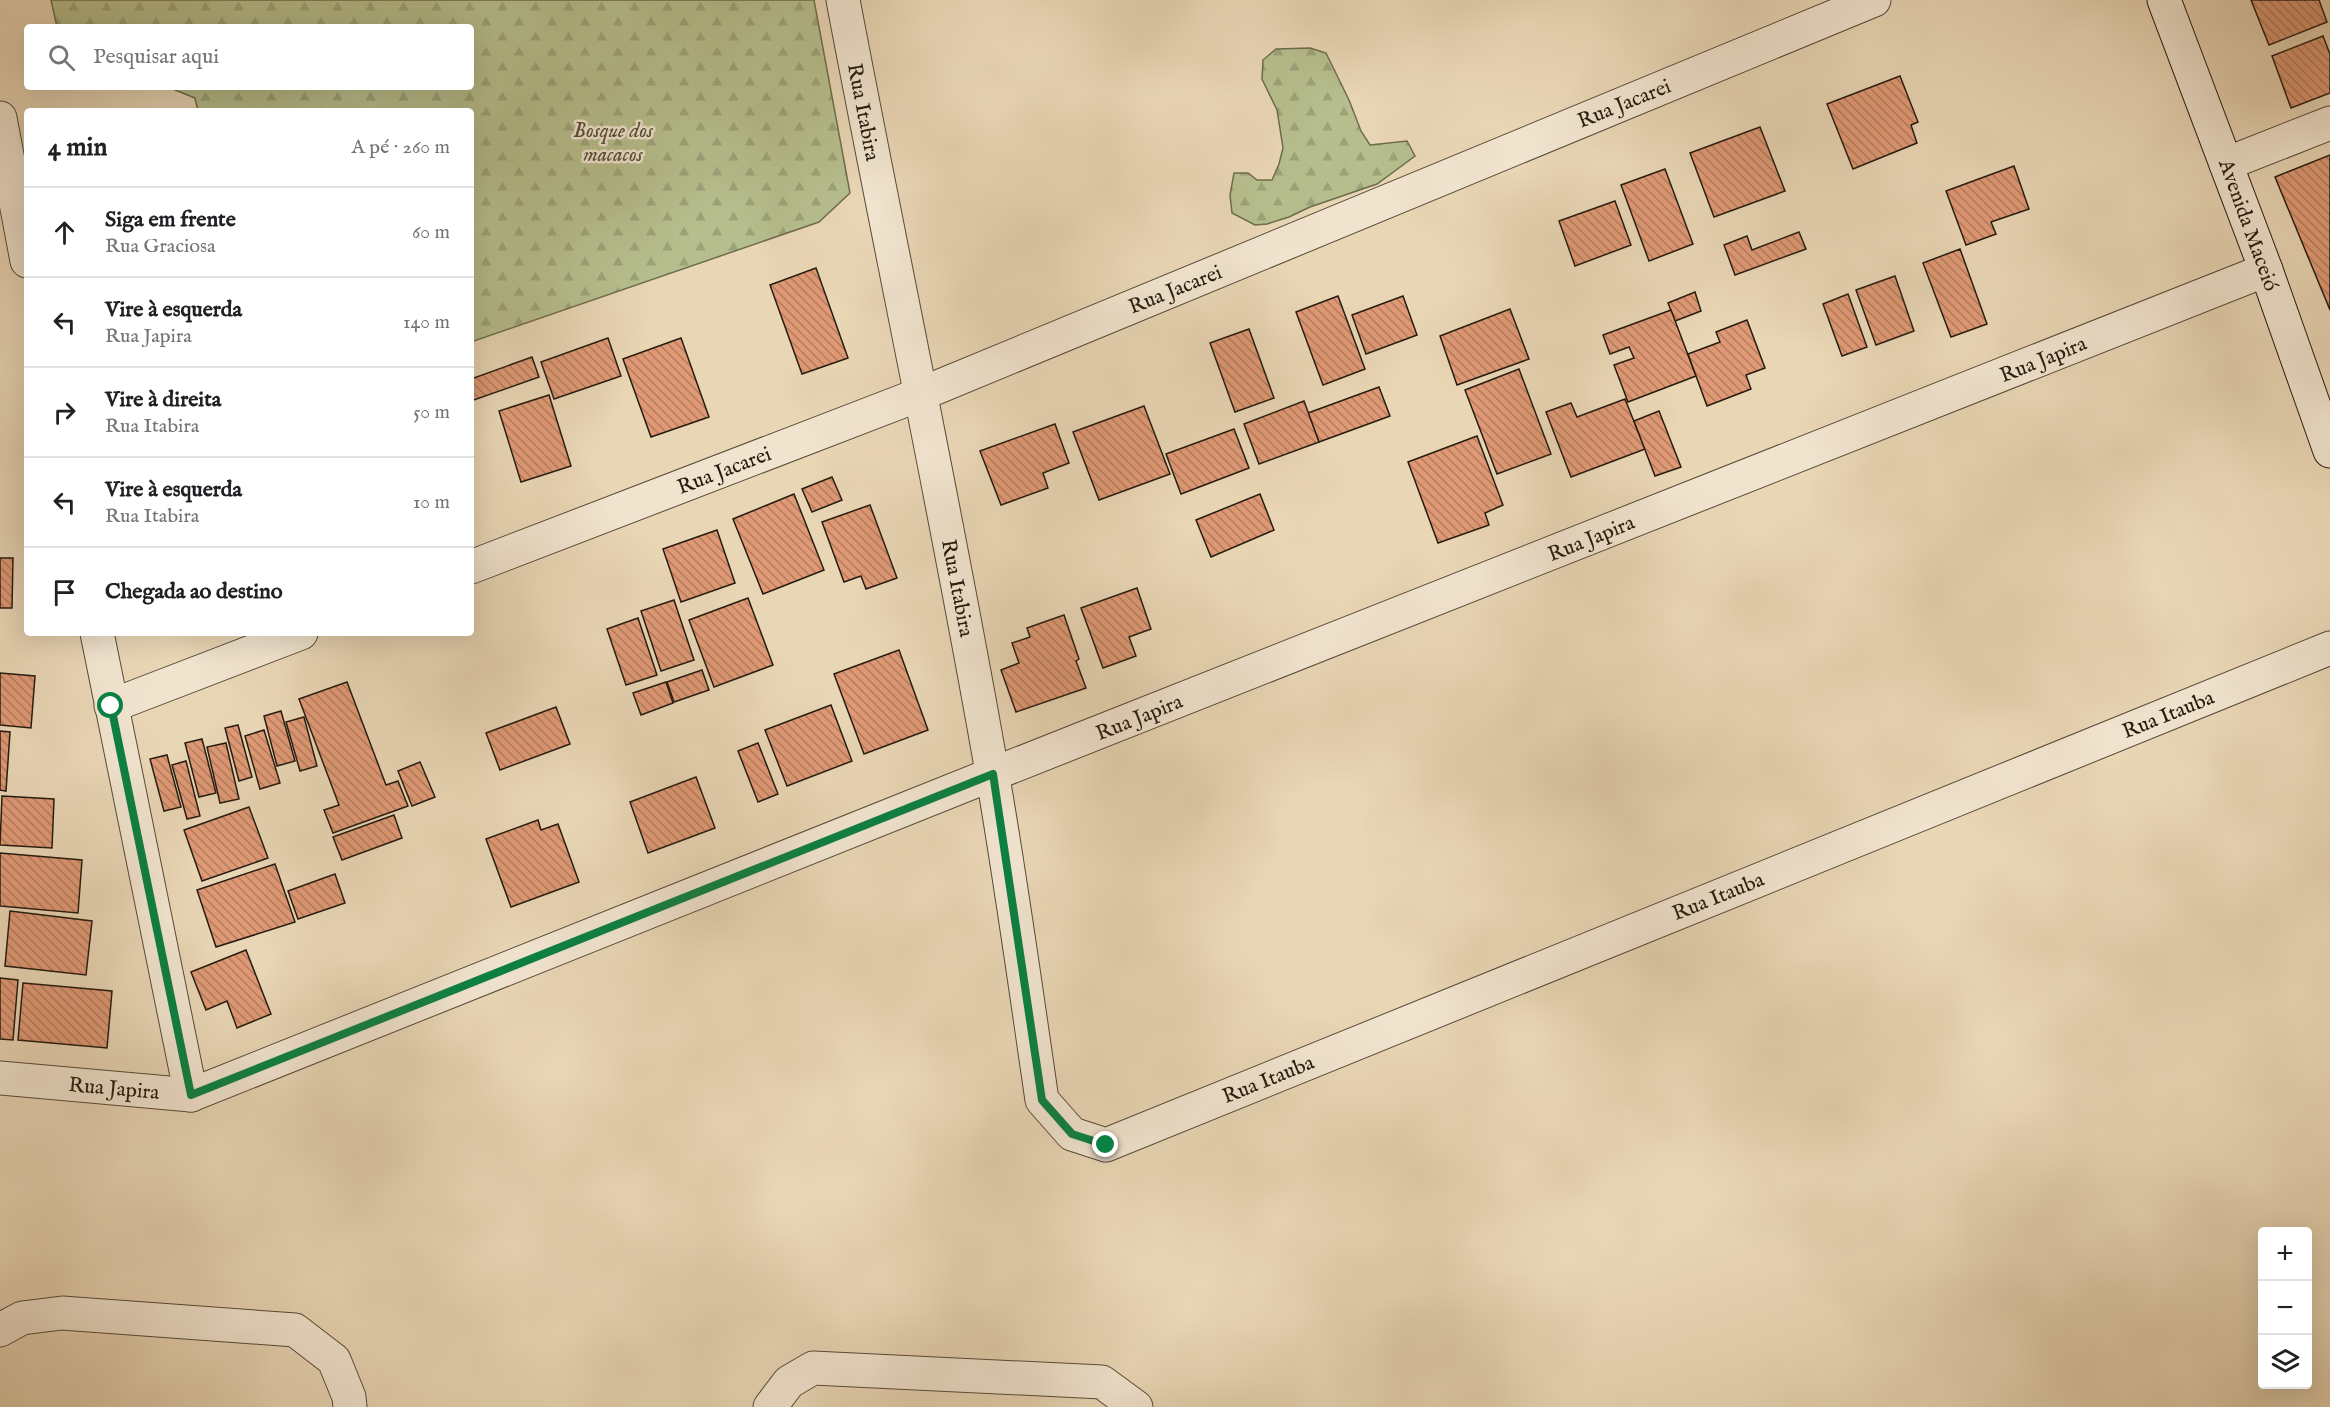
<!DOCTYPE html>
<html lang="pt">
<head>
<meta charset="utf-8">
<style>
  body { margin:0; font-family:"IM FELL English",serif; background:#f2f2f2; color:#202124 }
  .controls { position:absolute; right:18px; bottom:18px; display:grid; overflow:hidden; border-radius:6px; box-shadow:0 6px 24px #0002 }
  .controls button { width:54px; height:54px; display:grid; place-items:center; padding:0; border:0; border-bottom:2px solid #e0e0e0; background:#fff; color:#202124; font:30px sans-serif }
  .stop { position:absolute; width:18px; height:18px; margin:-14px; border:4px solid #0b8043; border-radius:50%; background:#fff }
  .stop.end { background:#0b8043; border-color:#fff; box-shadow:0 2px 6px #0008 }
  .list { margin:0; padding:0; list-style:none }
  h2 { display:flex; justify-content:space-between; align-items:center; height:78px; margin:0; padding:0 24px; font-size:26px }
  h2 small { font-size:20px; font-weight:400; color:#757577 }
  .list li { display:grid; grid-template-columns:39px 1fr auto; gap:18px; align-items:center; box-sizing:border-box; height:90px; padding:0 24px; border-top:2px solid #e0e0e0 }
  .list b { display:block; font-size:22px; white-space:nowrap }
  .list p { margin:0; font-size:20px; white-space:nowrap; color:#757577 }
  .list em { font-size:20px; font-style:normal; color:#757577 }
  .icon { flex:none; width:33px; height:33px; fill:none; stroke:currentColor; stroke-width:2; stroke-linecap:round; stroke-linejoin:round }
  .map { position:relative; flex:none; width:2330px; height:1407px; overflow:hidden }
  .search { position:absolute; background:#fff; box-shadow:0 6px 24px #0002; left:24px; top:24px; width:450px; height:66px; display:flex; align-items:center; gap:15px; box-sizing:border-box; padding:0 21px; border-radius:6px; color:#757577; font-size:22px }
  .panel { position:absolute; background:#fff; box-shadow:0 6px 24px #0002; left:24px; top:108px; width:450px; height:528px; border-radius:6px }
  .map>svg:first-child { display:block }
</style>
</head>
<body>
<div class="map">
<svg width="2330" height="1407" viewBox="0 0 2330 1407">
  <defs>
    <pattern id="forest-firs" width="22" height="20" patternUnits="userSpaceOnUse" patternTransform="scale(1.5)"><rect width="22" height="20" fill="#b6be8d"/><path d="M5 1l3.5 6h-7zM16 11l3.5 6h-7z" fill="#9ca379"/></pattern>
    <pattern id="building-back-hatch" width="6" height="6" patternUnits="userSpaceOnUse" patternTransform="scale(1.5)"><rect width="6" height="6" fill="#df9975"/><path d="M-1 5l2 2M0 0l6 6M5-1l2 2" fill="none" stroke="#b57c5f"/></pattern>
  </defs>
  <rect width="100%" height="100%" fill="#e9d6b5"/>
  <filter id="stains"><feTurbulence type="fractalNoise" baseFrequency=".00333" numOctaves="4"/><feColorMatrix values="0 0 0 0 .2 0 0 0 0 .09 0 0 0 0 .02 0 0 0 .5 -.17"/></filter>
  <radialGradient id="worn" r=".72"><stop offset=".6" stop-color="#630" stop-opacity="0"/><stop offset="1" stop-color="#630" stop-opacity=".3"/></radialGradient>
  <g fill="url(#forest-firs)" stroke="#6e6c4e" stroke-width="1.5">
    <path d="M51,0H814L850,193L819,222L471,342V111H198L195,98L168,87H471V27H57Z"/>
    <path d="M1310,48L1326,53L1349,100L1361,131L1370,145L1407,141L1415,156L1377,184L1310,207L1289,217L1267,224L1255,225L1232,213L1230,195L1234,173H1248L1257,180H1272L1279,164L1283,148L1277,110L1262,79L1263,60L1276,49Z"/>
  </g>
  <g fill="url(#building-back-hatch)" stroke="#261b10" stroke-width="1.5">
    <path d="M2251,0H2319L2327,22L2269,45Z"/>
    <path d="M2323,36L2330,54V93L2291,108L2272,56Z"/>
    <path d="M1900,76L1918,122L1911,125L1917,143L1853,169L1827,104Z"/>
    <path d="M1760,127L1785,191L1714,217L1690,153Z"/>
    <path d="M2330,155V310L2275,177Z"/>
    <path d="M2014,166L2029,209L1991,222L1996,234L1966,245L1946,191Z"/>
    <path d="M1665,169L1693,244L1649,261L1621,185Z"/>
    <path d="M1615,201L1631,245L1575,266L1559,221Z"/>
    <path d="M1799,232L1806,249L1735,275L1724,245L1747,236L1752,250Z"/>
    <path d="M1960,249L1987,324L1951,337L1923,263Z"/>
    <path d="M816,268L848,358L802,374L770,285Z"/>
    <path d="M1895,276L1914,331L1876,345L1856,290Z"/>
    <path d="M1695,292L1701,311L1675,321L1668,303Z"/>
    <path d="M1848,294L1867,347L1842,356L1823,304Z"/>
    <path d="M1338,296L1365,369L1323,385L1296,312Z"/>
    <path d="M1403,296L1417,335L1366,354L1352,315Z"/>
    <path d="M1510,309L1529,359L1457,385L1440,336Z"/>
    <path d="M1671,310L1696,376L1628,402L1614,365L1634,358L1629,347L1610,354L1603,335Z"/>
    <path d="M1747,320L1765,368L1746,375L1751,389L1707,406L1688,354L1720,342L1716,332Z"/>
    <path d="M1249,329L1274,398L1235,412L1210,343Z"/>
    <path d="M608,338L621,376L554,399L541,362Z"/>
    <path d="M681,338L709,417L651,437L623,359Z"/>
    <path d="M532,357L539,377L471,401V379Z"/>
    <path d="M1519,369L1551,454L1497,474L1465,390Z"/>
    <path d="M1379,387L1390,416L1319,442L1308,413Z"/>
    <path d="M549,395L571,466L521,482L499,411Z"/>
    <path d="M1625,399L1645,449L1571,477L1546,412L1571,403L1577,417Z"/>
    <path d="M1304,401L1319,442L1259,464L1244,424Z"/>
    <path d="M1144,406L1170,474L1099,500L1073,432Z"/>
    <path d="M1659,411L1681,467L1655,476L1634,421Z"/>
    <path d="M1055,424L1069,463L1043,473L1048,488L1001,505L980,451Z"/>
    <path d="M1234,429L1249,468L1181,494L1166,454Z"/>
    <path d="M1477,436L1503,505L1485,513L1489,525L1438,543L1408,462Z"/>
    <path d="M832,477L842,500L812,512L802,489Z"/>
    <path d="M794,494L824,570L763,594L733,519Z"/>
    <path d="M1260,494L1274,530L1211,557L1196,520Z"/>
    <path d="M870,505L897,578L866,589L861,576L844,582L822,522Z"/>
    <path d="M717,530L735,583L681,602L663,549Z"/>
    <path d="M0,558H13L12,608H0Z"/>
    <path d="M1137,588L1151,629L1129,637L1136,656L1103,668L1081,608Z"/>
    <path d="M748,598L773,665L714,687L689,620Z"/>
    <path d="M674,600L694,660L661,671L641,611Z"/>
    <path d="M1064,615L1079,659L1076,661L1086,688L1016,712L1001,670L1019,663L1012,643L1030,637L1027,628Z"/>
    <path d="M638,618L657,675L626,685L607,629Z"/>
    <path d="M899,650L928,730L864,754L834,674Z"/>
    <path d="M702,670L709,690L674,702L667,682Z"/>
    <path d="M0,673L35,676L31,728L0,725Z"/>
    <path d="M347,682L386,785L398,781L408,806L333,833L324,810L339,805L299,699Z"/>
    <path d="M666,682L673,703L641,715L633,693Z"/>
    <path d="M831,705L852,761L787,786L765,730Z"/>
    <path d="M556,707L570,744L500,770L486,733Z"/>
    <path d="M281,711L295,761L277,766L264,716Z"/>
    <path d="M304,717L317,766L300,771L286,722Z"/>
    <path d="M238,725L252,777L239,781L225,728Z"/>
    <path d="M264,730L280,783L260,789L245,736Z"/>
    <path d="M0,731L10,732L6,791L0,790Z"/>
    <path d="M202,739L216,793L199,797L185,743Z"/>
    <path d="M226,743L239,799L220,803L207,747Z"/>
    <path d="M758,743L778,794L758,802L738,751Z"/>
    <path d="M167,755L181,807L164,811L150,759Z"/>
    <path d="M186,761L200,816L187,819L172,765Z"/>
    <path d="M420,762L435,797L412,806L398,771Z"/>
    <path d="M696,777L715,828L648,853L630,802Z"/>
    <path d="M2,796L54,799L52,848L0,845Z"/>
    <path d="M249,807L268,858L202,881L184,830Z"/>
    <path d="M394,815L402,838L342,860L333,837Z"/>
    <path d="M538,820L541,830L558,824L579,882L511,907L486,839Z"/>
    <path d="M0,853L82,860L78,913L0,906Z"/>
    <path d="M275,864L295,922L216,947L197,890Z"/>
    <path d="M335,874L345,903L298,919L288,891Z"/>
    <path d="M10,911L92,921L86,975L5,966Z"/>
    <path d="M246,950L271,1014L237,1028L227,1001L206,1010L191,972Z"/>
    <path d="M0,978L18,980L13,1040L0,1039Z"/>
    <path d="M23,983L112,991L107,1048L18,1040Z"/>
  </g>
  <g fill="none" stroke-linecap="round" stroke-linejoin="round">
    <defs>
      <g id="street">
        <path d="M843,0C892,258 947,514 992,772C1011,881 1026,991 1042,1100L1072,1134L1106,1145L2330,648"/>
        <path d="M0,118L27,261"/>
        <path d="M2226,164L2330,123"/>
        <path d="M471,567L921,394L1874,0"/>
        <path d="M97,633L191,1095"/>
        <path d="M111,706L301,633"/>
        <path d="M0,1078L191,1095L993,774L2266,270"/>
        <path d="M0,1330L22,1318L62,1313L295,1330L334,1360L349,1397L350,1407"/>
        <path d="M770,1407L789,1382L813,1368L1102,1382L1136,1407"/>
      </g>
      <path id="secondary" d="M2164,0L2266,270L2330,451"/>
    </defs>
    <use href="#street" stroke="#574a39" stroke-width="35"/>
    <use href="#secondary" stroke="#261b10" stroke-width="35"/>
    <use href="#street" stroke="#f1e4cf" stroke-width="33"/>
    <use href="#secondary" stroke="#f1e4cf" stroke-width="33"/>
  </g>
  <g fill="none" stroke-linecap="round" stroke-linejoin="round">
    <path stroke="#0b8043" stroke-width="8" d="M111,706L191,1095L993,774L1042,1100L1072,1134L1106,1145"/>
  </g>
  <g text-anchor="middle" stroke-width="5" stroke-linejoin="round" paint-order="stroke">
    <g font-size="21" fill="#261b10" stroke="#f1e4cf">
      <text transform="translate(1624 103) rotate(-22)" y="7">Rua Jacarei</text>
      <text transform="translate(864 112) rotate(79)" y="7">Rua Itabira</text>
      <text transform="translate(2249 225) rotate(70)" y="7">Avenida Maceió</text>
      <text transform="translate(1175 289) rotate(-22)" y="7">Rua Jacarei</text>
      <text transform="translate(2043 359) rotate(-22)" y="7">Rua Japira</text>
      <text transform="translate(724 470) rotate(-21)" y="7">Rua Jacarei</text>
      <text transform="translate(1591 538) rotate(-22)" y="7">Rua Japira</text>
      <text transform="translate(958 588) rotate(79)" y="7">Rua Itabira</text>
      <text transform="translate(2168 714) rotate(-22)" y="7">Rua Itauba</text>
      <text transform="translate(1139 717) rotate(-22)" y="7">Rua Japira</text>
      <text transform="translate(1718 896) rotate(-22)" y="7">Rua Itauba</text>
      <text transform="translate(1268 1079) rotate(-22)" y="7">Rua Itauba</text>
      <text transform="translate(114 1088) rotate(5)" y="7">Rua Japira</text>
    </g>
    <g font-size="21" font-style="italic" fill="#514c36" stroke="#f1e4cf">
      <text x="613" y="137">Bosque dos<tspan x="613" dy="24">macacos</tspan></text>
    </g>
  </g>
  <rect width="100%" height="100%" filter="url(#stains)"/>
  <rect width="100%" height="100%" fill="url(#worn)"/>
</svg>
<div class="controls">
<button>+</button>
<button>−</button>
<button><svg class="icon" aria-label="layers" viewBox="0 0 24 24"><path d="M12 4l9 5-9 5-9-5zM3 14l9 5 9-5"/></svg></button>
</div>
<div class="stop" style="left:111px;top:706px"></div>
<div class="stop end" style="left:1106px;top:1145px"></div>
<div class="search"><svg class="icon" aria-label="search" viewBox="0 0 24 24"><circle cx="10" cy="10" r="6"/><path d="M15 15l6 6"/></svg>Pesquisar aqui</div>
<section class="panel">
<h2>4 min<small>A pé · 260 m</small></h2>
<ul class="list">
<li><svg class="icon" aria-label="ahead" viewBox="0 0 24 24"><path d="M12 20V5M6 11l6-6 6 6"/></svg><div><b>Siga em frente</b><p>Rua Graciosa</p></div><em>60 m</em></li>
<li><svg class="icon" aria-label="left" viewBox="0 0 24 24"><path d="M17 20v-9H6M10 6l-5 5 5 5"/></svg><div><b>Vire à esquerda</b><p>Rua Japira</p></div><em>140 m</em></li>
<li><svg class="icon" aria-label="right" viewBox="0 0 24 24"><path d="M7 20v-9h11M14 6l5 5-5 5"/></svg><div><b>Vire à direita</b><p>Rua Itabira</p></div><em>50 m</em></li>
<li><svg class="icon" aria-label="left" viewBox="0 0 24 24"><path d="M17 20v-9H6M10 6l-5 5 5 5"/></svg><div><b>Vire à esquerda</b><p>Rua Itabira</p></div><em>10 m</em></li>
<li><svg class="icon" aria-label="arrive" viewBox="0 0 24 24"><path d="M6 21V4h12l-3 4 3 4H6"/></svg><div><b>Chegada ao destino</b></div></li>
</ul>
</section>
</div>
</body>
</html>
